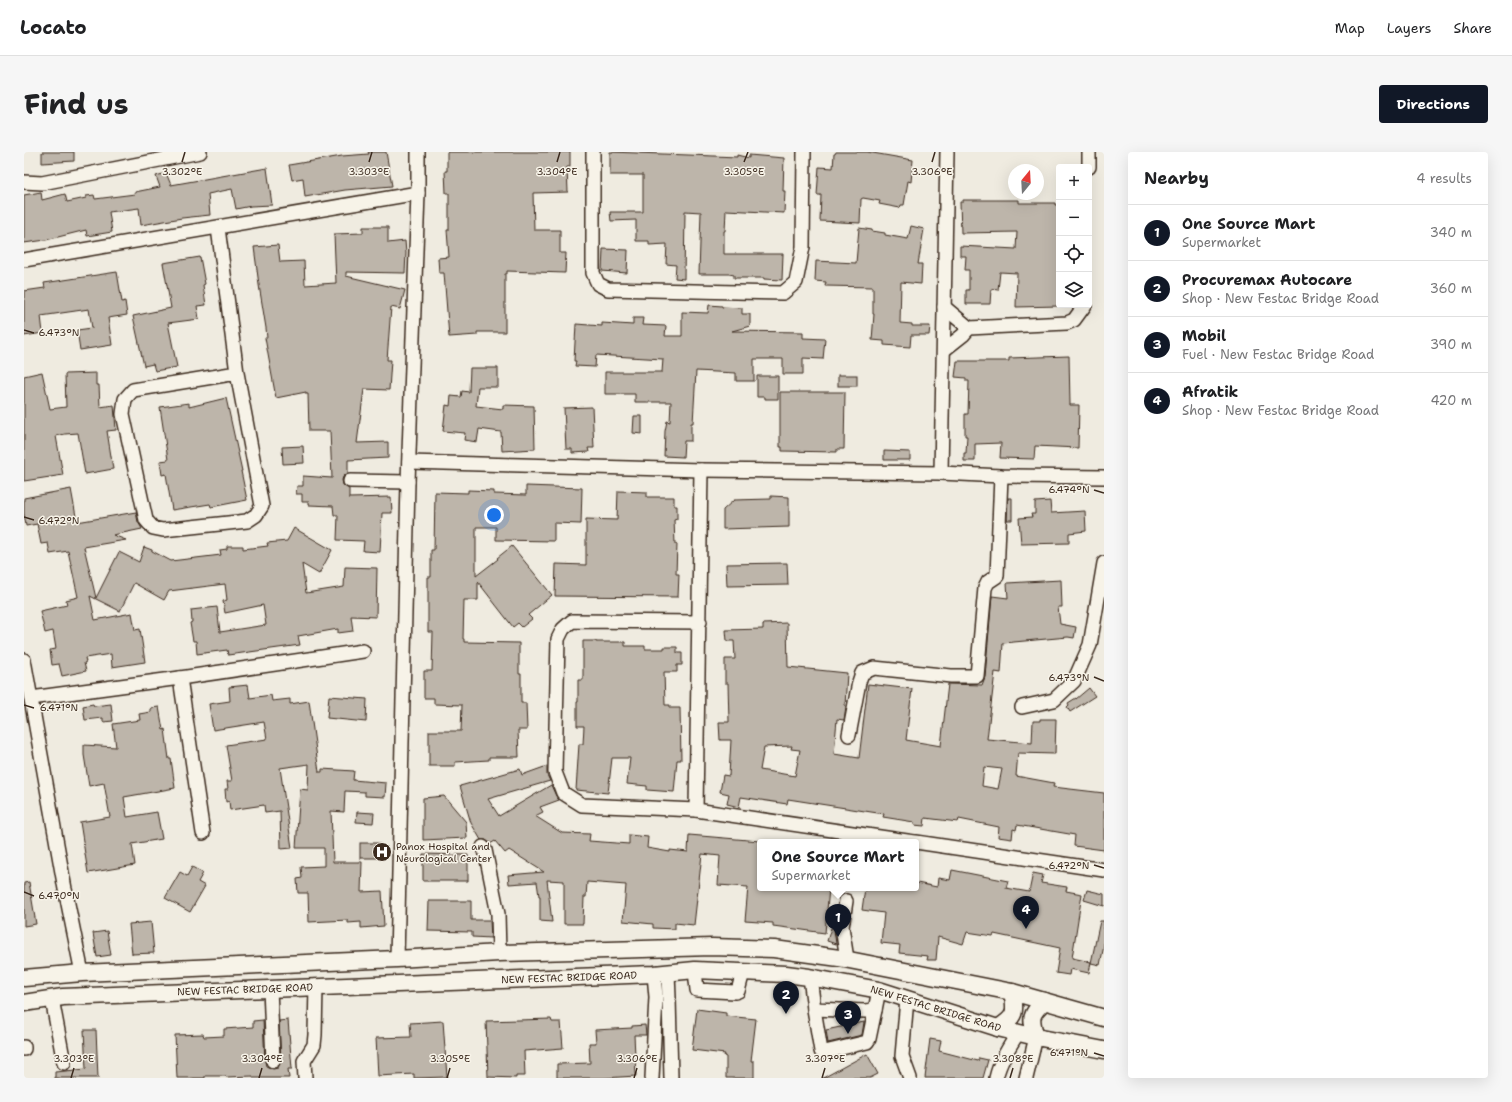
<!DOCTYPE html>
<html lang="en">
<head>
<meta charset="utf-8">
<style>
  body { margin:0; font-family:"Shantell Sans",sans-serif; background:#f6f6f6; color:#202124 }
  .controls { position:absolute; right:12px; top:12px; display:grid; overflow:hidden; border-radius:4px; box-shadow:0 4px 16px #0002 }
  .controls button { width:36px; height:36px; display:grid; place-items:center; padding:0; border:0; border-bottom:1px solid #e0e0e0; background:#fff; color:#202124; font:20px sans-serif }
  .compass { position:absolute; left:984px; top:12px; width:36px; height:36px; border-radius:50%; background:#fff; box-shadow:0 4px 16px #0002; rotate:18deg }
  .you { position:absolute; left:470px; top:363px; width:14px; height:14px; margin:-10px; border:3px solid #fff; border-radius:50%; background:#1a73e8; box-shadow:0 0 0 6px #1a73e833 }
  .badge { display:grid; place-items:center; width:26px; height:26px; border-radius:50%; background:#111827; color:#fff; font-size:13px; font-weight:700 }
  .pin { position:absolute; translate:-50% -33px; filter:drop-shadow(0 1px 2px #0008) }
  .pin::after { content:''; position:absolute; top:21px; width:14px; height:12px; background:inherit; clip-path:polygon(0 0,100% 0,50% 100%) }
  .popup { position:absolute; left:733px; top:687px; width:162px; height:52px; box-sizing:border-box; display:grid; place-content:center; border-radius:4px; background:#fff; filter:drop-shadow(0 1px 3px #0005); font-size:13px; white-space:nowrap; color:#757577 }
  .popup b { font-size:15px; color:#202124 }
  .popup::after { content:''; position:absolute; left:50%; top:100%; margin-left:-8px; border:8px solid transparent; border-top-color:#fff }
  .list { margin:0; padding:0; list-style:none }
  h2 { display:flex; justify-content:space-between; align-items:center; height:52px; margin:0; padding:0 16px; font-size:17px }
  h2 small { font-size:13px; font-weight:400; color:#757577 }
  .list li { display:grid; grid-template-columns:26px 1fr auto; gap:12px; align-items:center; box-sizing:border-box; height:56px; padding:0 16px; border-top:1px solid #e0e0e0 }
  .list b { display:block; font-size:15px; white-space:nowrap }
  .list p { margin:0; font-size:13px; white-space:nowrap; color:#757577 }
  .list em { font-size:13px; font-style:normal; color:#757577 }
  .icon { flex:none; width:22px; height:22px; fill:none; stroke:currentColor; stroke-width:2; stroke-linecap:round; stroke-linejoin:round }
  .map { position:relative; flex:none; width:1080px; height:926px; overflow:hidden; border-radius:4px }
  header { display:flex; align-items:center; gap:24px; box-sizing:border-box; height:56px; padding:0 20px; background:#fff; border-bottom:1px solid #e0e0e0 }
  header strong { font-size:19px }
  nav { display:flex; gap:22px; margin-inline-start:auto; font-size:14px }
  .intro { display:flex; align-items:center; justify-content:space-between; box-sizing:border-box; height:96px; padding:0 24px }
  h1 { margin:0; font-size:28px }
  .button { padding:10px 18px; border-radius:4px; background:#111827; color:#fff; font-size:14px; font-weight:700 }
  main { display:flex; gap:24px; padding:0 24px }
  aside { flex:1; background:#fff; border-radius:4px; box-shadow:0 4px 16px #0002 }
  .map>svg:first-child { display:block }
</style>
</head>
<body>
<header>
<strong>Locato</strong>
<nav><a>Map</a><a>Layers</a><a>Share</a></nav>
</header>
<div class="intro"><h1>Find us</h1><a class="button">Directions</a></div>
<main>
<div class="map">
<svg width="1080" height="926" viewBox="0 0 1080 926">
  <rect width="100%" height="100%" fill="#efebe0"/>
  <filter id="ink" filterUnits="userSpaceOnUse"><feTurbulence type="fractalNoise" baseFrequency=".025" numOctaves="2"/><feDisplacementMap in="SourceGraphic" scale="8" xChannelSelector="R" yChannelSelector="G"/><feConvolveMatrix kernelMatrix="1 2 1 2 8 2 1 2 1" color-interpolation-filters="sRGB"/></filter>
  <g filter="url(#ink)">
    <g fill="#bdb5aa" stroke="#3b2a1e" fill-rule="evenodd">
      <path d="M18,0H50V9L18,11Z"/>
      <path d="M344,0H362L368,34L321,38L281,45L279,26L268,28L265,13L318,4L345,2Z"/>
      <path d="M423,0H546V15H543L544,40L509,41L510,78H536V101H542L541,121L483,119V122H481V180H453V183L425,185L420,121H415L414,106L425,105L423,78H425V41H422L421,19H423Z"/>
      <path d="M586,0L690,4L713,5V3L725,6V3L760,6L759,39H761L760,61L702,58L701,79H700V102H759L758,128L740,127V126H710V123L705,122H675L677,60L661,59L660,127L651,126L652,113L642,112L643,92L625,93V89H612V68L587,69L586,60H619V23H586Z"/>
      <path d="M812,0H843L889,8L887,30L884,29L880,53H877L876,56L855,52L856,49L839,46L837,47L836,71L796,69L797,43H793L795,15L809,16L810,2H811Z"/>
      <path d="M243,16L248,53L227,54L212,57L208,37L184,42L186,63L158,66L117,73L115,56L85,60L88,80L63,84L62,78L22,88L0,91V43L17,40L18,48L41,42L43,50L62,46V44L70,43L71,47L111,42V40L136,35L132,24L142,21L147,33Z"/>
      <path d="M939,48H995V51H1031V53H1035V154L992,155L993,121L976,120L974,138L967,137L966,152H942V138H945V118H941L942,104H936V94L992,97L993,80L937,81L936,50H939Z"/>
      <path d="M887,74L900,77L894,112H898L897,132L877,130L876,171L888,172V174H906L905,183H887L886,195L860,193V189L848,188L850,162H849V135L801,134L802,130L791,129L792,109L832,111L835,76L848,78V79L861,81V83L884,87Z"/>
      <path d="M339,75H364V91L381,89L382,101L381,121L322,120V124L381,138L376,157L367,155L363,208H367L365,238L340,237L333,291L364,290V306L324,308V321L319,325L318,328L319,333L325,337V346L367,345L368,361H358L356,400L339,399L340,389L313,388L314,363H310L309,354L285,353V350H278V342H272L273,334H279V324L308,326L306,279H285L284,242H282V240L252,246L241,186H243L242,176L235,133L230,95L254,93L256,110L280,109L281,133L312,131L310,82L339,81Z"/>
      <path d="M579,97L604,98L603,121L578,119Z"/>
      <path d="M176,105L181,132L179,133L182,153L173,154L175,167L144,171L153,215L131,219L129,212L120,214L109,164L147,156L139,111Z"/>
      <path d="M93,120L98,150L101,149L103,163L84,166L88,193L56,198L53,178L68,176L65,157L17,164L19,181L0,184V139L21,136L20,131Z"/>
      <path d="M685,153L698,154V155L718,156V162H726V174L708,179L779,180V186L801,187L799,207L779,206V222H759V207H730V229H712V221L672,219L669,271H667V289H660L659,305L640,304L641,279L643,269L646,270L647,250H611V242H581V220H638L639,207L572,203L571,215L551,214L552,209H550L552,172L578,174V171L609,173V166H619L618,173L642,174L641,184H658V160L684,161Z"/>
      <path d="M1045,204L1046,253H1055L1054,296L1011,294L1010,307L976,306L977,291L951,292V309H940V301H942L943,284H941V262H944L945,229H942V226L931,225L933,209H985V206Z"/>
      <path d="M446,216H474V235H454L452,254L479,257V253L510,254L511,297L478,299L477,280L455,277L453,290L440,288L441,281L419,279L422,253L426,254L427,244L437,245L438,239L445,240Z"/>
      <path d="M18,220L26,257L42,255L41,222L72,221V233H75L76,255L90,253L92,278L83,279L89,317L61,322L54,281L41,282L32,284L39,323L0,329V224Z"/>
      <rect x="814" y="223" width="19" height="11"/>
      <path d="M733,224H754V247H741V245H733Z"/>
      <path d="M756,240H821L820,297H813V300L758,299V295H756Z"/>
      <path d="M202,246L218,319H217L223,348L187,355L186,352L148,358L142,322L138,323L136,309L144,308L136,255L165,251V255Z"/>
      <path d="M568,255L570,296H564L565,300L548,301V297H542L540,256Z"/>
      <path d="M610,264H618V282L609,281Z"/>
      <path d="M279,294L280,311L259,312L258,295Z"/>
      <path d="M860,299L886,300V308H860Z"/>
      <path d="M502,334L558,336L557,372L530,371V389L472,388V375H452V424L474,407L473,406L488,394L528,443L504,463L508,467L498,475L494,471L489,475L454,430V448H440L439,487H440V490L495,491V522H497V551H502L503,578H494L495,605H465V608L431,610V614H405V579H437L438,553L410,552V546H400V519H408L409,480H404V425H407V398H410L411,340L444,341V338L470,339V342L502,343Z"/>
      <path d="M47,337L53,370L112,360L114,370L117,375L118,377L89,383L102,388L60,395L72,446L95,400L115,410L120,395L128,398V399L147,409L197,403L196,398L203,397V394H219V397L244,394L243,391L263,389L270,376L308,398L295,422L278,412L282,441L320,435L321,415L353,416L352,465L327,464L329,479L314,481V477L274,484L276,493L204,503L203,498L173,502L172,489H169L166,471L168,470L167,458L193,455L196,480L242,473L239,453L201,461L199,449L203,448L201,432L145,439L140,448L110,431L96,459L66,444L71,468L108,461L111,478L116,477L121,510L88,515L87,502L61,506L62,510L60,511L62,519L38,524L35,512L28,513L26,498L32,497L29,479L21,481L16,459L43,453L42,448L54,445L44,399L26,402L24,391L17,392L13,372L2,374L0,361V346Z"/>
      <path d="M594,339L623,340V345H650V354H653V367L650,368L651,392H653L652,422H655L654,445L531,444L532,412L562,413V367L593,368Z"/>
      <path d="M747,344L765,345V375L699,377V358L710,348L747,347Z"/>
      <path d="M984,346H988V368H983Z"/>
      <path d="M1026,349L1027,361L1061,359L1062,379L1045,381V391L997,392L995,366L1008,365L1007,362H1011V350Z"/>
      <path d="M763,411L764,433L703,434L702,412Z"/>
      <path d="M1037,428L1038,455H1034L1036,472L1052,475L1050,486L1044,485L979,491L977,521L971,520L963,587L1008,591L1009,569H1016V567H1032L1031,602L994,601L992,624L1030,631L1029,635L1080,641V698L1050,694L1051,683L993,673L992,678L989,677L988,687L974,685L975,675L935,667L934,670L901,666L900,674L890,673V670L859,665L860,662L764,647L763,652L717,645L715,655L703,652L705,642L696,640L699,623L705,624L707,588H696L695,570H705L704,531H701V507H711L710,489H703L702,478L739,477V472L763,471L764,515L823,521L821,554H822L820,568L813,567L810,602L835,606L844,532L888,537L882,588L917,594L924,532L958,533L961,525L968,444L984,446L983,431ZM768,594L767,597L776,598L771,624L736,618L740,595ZM960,615L978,617L974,637L958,634Z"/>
      <path d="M559,489H572V490H601V494H621V497H640V495H653V501H658V513H653V520H640L641,553H646V556H656L657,608H653L650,640L623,638V634L603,632L606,606H588L584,641L552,638L555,592H559L560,574H553V550H554V528H559Z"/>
      <path d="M224,533L226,546L247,543L248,549L266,547V552L285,549L295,620H298V617L330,619L329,628L362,631L361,645L341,644V640L321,639L320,660L307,659L309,710H338L337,740L358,739L360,774L337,776V770L324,771V768L285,770L284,741H274L273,727L278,726L277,715L300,714V696H272L276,637L284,638L285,612L256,616L268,696L257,697L256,659L241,661L240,653L206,658L205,649L202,650L201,637H204L203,629H208L202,593L243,587L240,570L189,578L185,552L206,549L205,535Z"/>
      <path d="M1065,536L1071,544L1046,560L1043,555L1045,553L1044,551L1052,546V547Z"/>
      <path d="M305,544L343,547L342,570L303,566Z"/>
      <path d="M69,552L70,554L87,552L89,569L79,570V566L61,568L59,554Z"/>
      <path d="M135,555L139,578L141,577L145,607H147L151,636L100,645L103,665L133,660L138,687L108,692L111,713L64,721L56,670L86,665L80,631L65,634L60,603V593L92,595L89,572L116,568L115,562L127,560V556Z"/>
      <path d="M523,614V623L526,629L464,647L475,664L527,633L532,644L535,648L516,655L519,660L511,664L538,681L566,682L565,689L605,692V683L624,685L623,696L646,700V698L664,700L665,683L736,689V736H805L801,781L749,774V771L721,769L724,735L694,733L696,704L678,702L670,773L651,771V777L629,776V772L599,769L602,733L563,730L562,745H560L559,772H540V729L523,728L528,770L516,769V744H515L513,730L485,732L484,723L520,720L485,698L481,701L471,689L466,692L462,688H457L447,671L436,634L496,617L498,623Z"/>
      <path d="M420,644L442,670L443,686L399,688V646Z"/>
      <path d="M333,660L350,661L349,671L332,670Z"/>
      <rect x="336" y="691" width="19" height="15"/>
      <path d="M399,702L444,703V729H399Z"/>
      <path d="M168,715L179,721L174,730L181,734L166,760L141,746L156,720L163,724Z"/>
      <path d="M928,718L984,729L982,736L1005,740L1009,721L1019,723L1017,731L1043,735L1042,739L1058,742L1048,806L1067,810L1065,821L1046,817L1045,823L1032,821L1036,796L970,782L969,784L943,780L939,792L914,785L912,808H903L904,804L875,801L876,793L857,791L860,761L838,758L841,736H892L893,731L913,735L914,726L926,728Z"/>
      <path d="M5,730L12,772L0,774V731Z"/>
      <path d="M1063,738L1080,742V754L1060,748Z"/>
      <path d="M405,749H447V768H466L467,786L448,785V780L404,779Z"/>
      <path d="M1076,769H1080V793L1076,813L1067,811Z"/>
      <path d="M127,770L130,801L108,802L105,772Z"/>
      <path d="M807,776L810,777L812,792L803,789Z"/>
      <path d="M83,779L87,803L73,805L69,781Z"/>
      <path d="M673,857L702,861V864L732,867L727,909H730V926H702V905L700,904L701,902L668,898Z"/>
      <path d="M527,867L528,870H537L539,896L500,899L501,924H492V926L464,925L462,869Z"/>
      <path d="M239,868L241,910L242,914L249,917L254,916L257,909L255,869L264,868L268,917H264L265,926H229V924L202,925V924H181V926H153L151,883L179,882L180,885L200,884V877L229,875V869Z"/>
      <path d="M419,869L423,925L390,926V922L354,924L352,886L387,885L386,871Z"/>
      <path d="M840,870L838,883L804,891L802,878Z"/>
      <path d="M621,873L622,883H610L612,924L580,926H533V912L566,911L565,891H572L571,878L608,876V874Z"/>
      <path d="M60,878H72L74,926H31V920L62,917Z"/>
      <path d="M906,887L917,889L915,899L954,909L955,906L964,908L959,926H901Z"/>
      <path d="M843,902L854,922L846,926H799Z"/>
    </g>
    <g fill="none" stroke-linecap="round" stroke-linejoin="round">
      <defs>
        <g id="minor">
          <path d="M569,0V121L574,132L584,137L759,141L772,130L779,95L780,0"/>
          <path d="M1065,15V0"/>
          <path d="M0,30L18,31L176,0"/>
          <path d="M194,76L213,221L238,354L232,363L223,369L139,378L129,376L122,368L99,262L101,247L109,238L213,221"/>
          <path d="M0,108L394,41"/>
          <path d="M920,155L945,176L1043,171L1050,168L1061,153"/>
          <path d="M920,198L939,183L945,176"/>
          <path d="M385,310L677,318L917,321L977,324L1080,325"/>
          <path d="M917,321L923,0"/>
          <path d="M326,329L384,330"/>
          <path d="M676,470L548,469L539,477L534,487L531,620L539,641L558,653L672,658L677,318"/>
          <path d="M0,508L41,737L58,821"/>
          <path d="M156,526L179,681"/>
          <path d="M7,546L156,526L339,499"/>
          <path d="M998,555L1030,548L1050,529L1066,493L1080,411"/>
          <path d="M825,583L835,530L838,521L850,516L927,524H953L961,436L964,430L973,424L977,324"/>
          <path d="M672,658L890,690"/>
          <path d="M892,690L1080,718"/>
          <path d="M459,695L461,698L474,762L475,801"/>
          <path d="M822,749L818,775L823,807"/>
          <path d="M373,807L384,330L394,41V0"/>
          <path d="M671,818L673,838L711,840L714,839L719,820"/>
          <path d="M644,821L645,846L647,926"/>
          <path d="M786,825L790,857L841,859L851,858L855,838"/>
          <path d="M246,836L249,909"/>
          <path d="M28,847L40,911"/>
          <path d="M883,847L878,904L886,926"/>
          <path d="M790,857L797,899L801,900L843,890L845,887L851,858"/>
          <path d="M0,895V897"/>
          <path d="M281,926L280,909L290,893L291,883L292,834"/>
          <path d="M628,926L632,845L630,822"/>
          <path d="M972,926C976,909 985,895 994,881"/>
          <path d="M1002,926L1012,885"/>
        </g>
        <g id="major">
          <path d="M0,826L58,821L373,807L475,801L688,795L750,797L815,806L988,840L1080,866"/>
          <path d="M0,851L39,845L630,822L671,818L762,822L785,825L855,838L974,876L1012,885L1080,898"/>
          <path d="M974,876C992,865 992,860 988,840"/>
          <path d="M1012,885C1006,866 1006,862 1021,849"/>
        </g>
      </defs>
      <use href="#minor" stroke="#3b2a1e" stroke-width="16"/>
      <use href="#major" stroke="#3b2a1e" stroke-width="19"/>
      <use href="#minor" stroke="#f7f3e8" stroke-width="13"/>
      <use href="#major" stroke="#f7f3e8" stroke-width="16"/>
    </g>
  </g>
  <path fill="none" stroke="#3b2a1e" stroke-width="1.5" d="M158,10L161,0M345,10L348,0M533,10L536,0M720,10L724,0M908,10L911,0M0,178L10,181M1070,338L1080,341M0,365L10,368M1070,525L1080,529M0,553L10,556M1070,713L1080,716M0,740L10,744M1070,901L1080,904M47,926L50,916M235,926L238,916M423,926L426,916M610,926L613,916M798,926L801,916M986,926L989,916"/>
  <defs>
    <symbol id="hospital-disc" viewBox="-11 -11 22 22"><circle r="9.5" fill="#3b2a1e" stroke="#f7f3e8"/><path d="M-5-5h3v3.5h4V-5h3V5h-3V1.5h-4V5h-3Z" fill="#fff"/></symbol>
  </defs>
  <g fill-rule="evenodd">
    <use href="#hospital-disc" x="347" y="689" width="22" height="22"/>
  </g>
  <g text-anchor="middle" stroke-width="3" stroke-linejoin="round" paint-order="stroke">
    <g font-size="10" fill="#3b2a1e" stroke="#f7f3e8" text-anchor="start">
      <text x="372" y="698">Panox Hospital and<tspan x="372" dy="12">Neurological Center</tspan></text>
    </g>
    <g font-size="10" fill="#3b2a1e" stroke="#f7f3e8">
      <text transform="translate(545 825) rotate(-2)" y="4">NEW FESTAC BRIDGE ROAD</text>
      <text transform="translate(221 837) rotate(-2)" y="4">NEW FESTAC BRIDGE ROAD</text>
      <text transform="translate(912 856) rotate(17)" y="4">NEW FESTAC BRIDGE ROAD</text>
    </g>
  </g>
  <g font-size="10" text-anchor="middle" fill="#3b2a1e" stroke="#f7f3e8" stroke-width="3" stroke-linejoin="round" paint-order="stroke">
    <text x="158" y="23">3.302°E</text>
    <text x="345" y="23">3.303°E</text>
    <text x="533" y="23">3.304°E</text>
    <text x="720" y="23">3.305°E</text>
    <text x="908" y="23">3.306°E</text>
    <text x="35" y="184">6.473°N</text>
    <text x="1045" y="341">6.474°N</text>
    <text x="35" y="372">6.472°N</text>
    <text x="1045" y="529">6.473°N</text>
    <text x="35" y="559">6.471°N</text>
    <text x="1045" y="717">6.472°N</text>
    <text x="35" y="747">6.470°N</text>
    <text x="1045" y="904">6.471°N</text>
    <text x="50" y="910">3.303°E</text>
    <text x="238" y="910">3.304°E</text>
    <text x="426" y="910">3.305°E</text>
    <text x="613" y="910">3.306°E</text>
    <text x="801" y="910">3.307°E</text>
    <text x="989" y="910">3.308°E</text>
  </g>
</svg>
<div class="controls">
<button>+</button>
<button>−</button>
<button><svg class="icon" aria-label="locate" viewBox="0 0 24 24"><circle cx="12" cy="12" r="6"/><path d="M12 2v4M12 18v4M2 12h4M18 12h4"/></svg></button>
<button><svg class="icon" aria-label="layers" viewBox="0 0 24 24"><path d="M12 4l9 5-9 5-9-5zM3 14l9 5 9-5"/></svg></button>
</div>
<svg class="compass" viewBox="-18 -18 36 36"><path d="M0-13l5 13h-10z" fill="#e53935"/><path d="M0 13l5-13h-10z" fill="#757577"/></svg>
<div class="you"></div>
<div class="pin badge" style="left:814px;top:785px">1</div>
<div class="popup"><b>One Source Mart</b>Supermarket</div>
<div class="pin badge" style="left:762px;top:862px">2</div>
<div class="pin badge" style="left:824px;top:882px">3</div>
<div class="pin badge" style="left:1002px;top:777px">4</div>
</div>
<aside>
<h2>Nearby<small>4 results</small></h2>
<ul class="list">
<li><span class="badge">1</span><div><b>One Source Mart</b><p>Supermarket</p></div><em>340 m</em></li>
<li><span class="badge">2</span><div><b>Procuremax Autocare</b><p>Shop · New Festac Bridge Road</p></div><em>360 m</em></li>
<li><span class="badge">3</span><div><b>Mobil</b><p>Fuel · New Festac Bridge Road</p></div><em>390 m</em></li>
<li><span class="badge">4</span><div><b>Afratik</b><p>Shop · New Festac Bridge Road</p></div><em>420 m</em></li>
</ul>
</aside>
</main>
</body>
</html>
